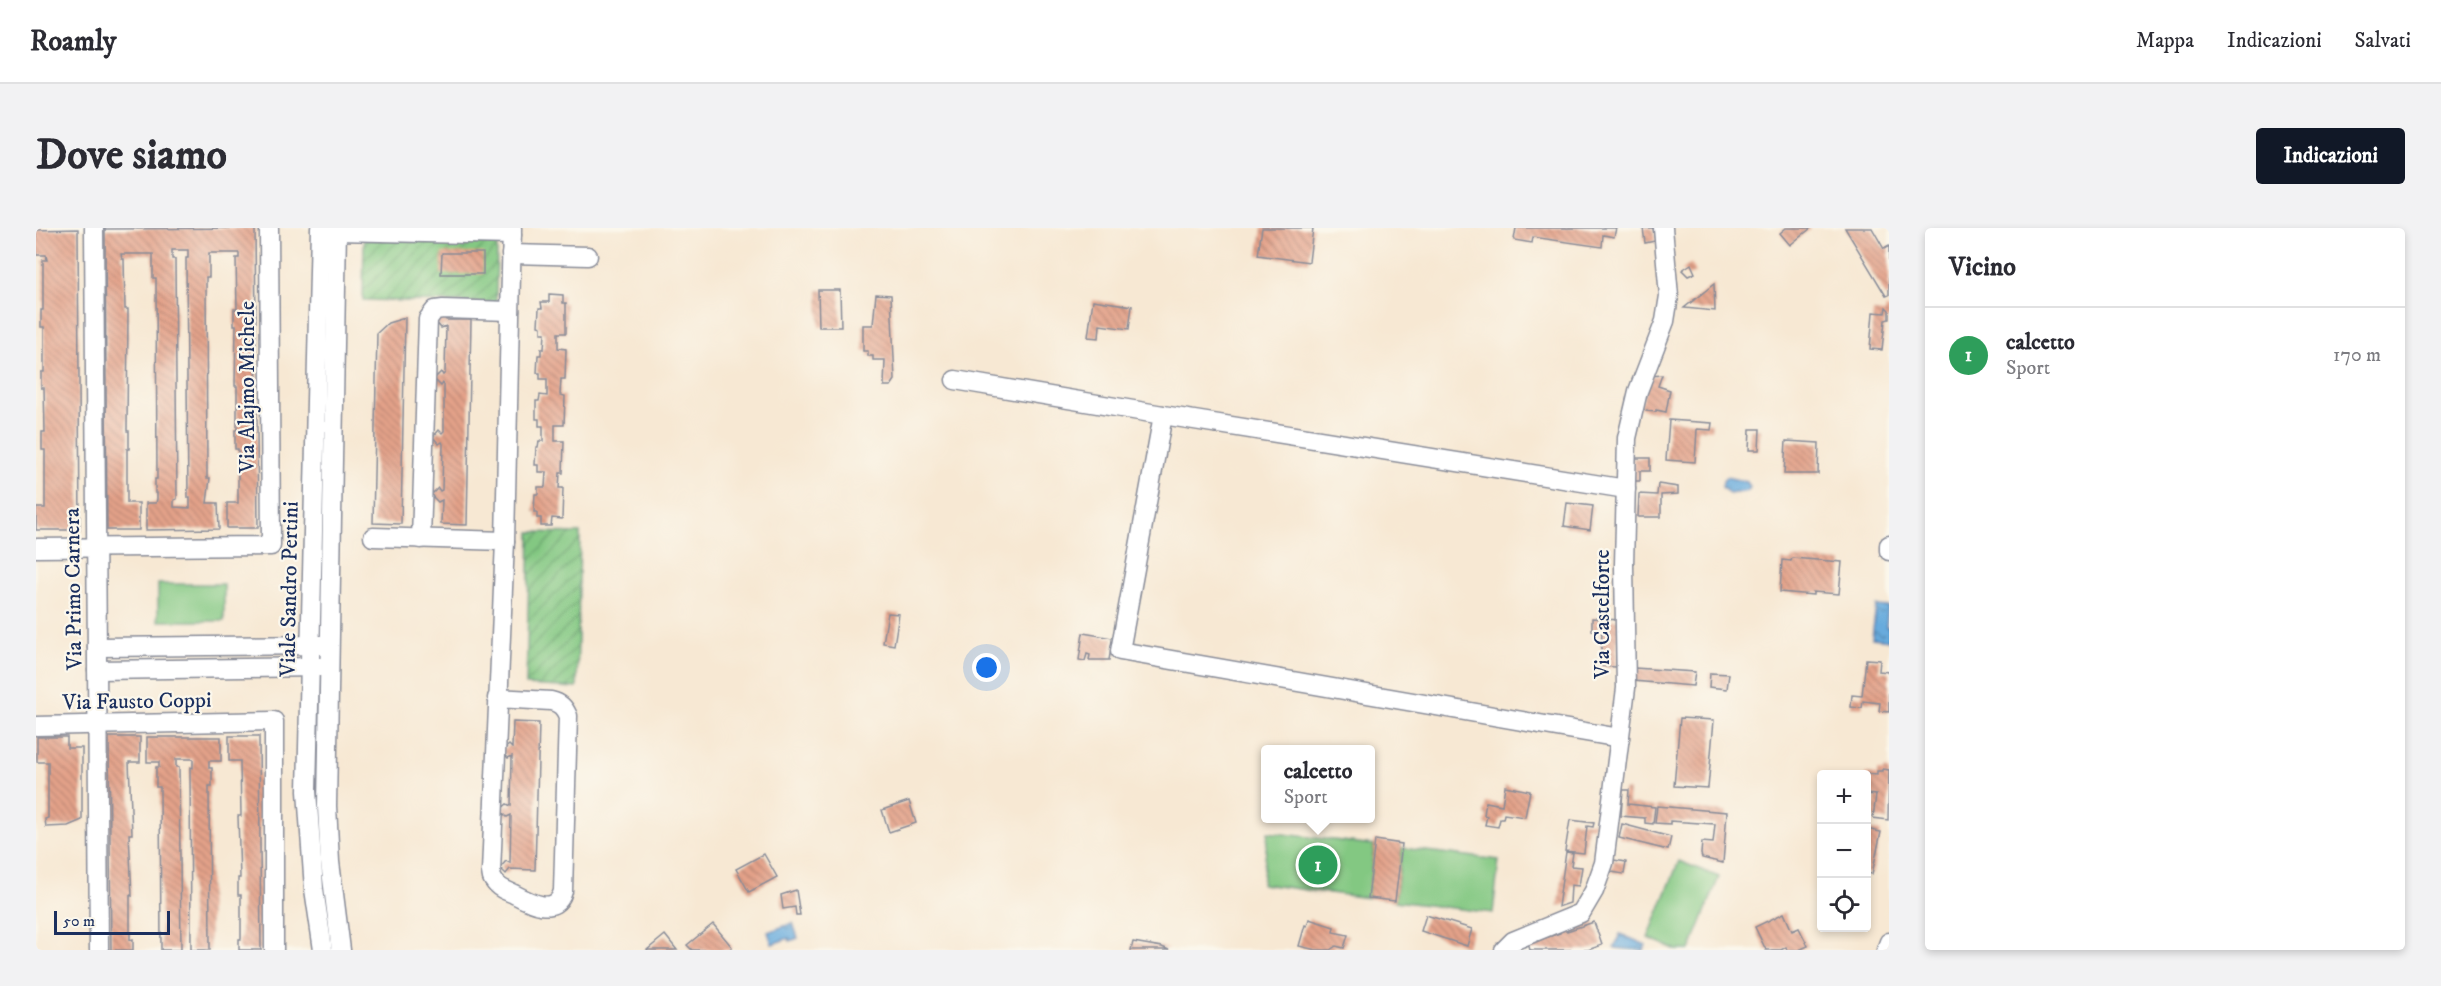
<!DOCTYPE html>
<html lang="it">
<head>
<meta charset="utf-8">
<style>
  body { margin:0; font-family:"IM FELL DW Pica",serif; background:#f2f2f3; color:#2b2b33 }
  .controls { position:absolute; right:18px; bottom:18px; display:grid; overflow:hidden; border-radius:6px; box-shadow:0 3px 9px #0003 }
  .controls button { width:54px; height:54px; display:grid; place-items:center; padding:0; border:0; border-bottom:2px solid #e1e1e2; background:#fff; color:#2b2b33; font:30px sans-serif }
  .scale { position:absolute; left:18px; bottom:15px; width:116px; box-sizing:border-box; padding-left:6px; border:3px solid #1b2f5e; border-top:0; font-size:16px; line-height:21px; white-space:nowrap; color:#1b2f5e; -webkit-text-stroke:4px #fbf7ec; paint-order:stroke }
  .you { position:absolute; left:951px; top:440px; width:21px; height:21px; margin:-15px; border:4px solid #fff; border-radius:50%; background:#1a73e8; box-shadow:0 0 0 9px #1a73e833 }
  .badge { display:grid; place-items:center; width:39px; height:39px; border-radius:50%; background:#111827; color:#fff; font-size:20px; font-weight:700 }
  .pin { position:absolute; translate:-50% -50%; border:3px solid #fff; box-shadow:0 2px 6px #0006 }
  .popup { position:absolute; left:1225px; top:517px; width:114px; height:78px; box-sizing:border-box; display:grid; place-content:center; border-radius:6px; background:#fff; filter:drop-shadow(0 2px 4px #0005); font-size:20px; white-space:nowrap; color:#7c7c81 }
  .popup b { font-size:22px; color:#2b2b33 }
  .popup::after { content:''; position:absolute; left:50%; top:100%; margin-left:-12px; border:12px solid transparent; border-top-color:#fff }
  .list { margin:0; padding:0; list-style:none }
  h2 { display:flex; justify-content:space-between; align-items:center; height:78px; margin:0; padding:0 24px; font-size:26px }
  h2 small { font-size:20px; font-weight:400; color:#7c7c81 }
  .list li { display:grid; grid-template-columns:39px 1fr auto; gap:18px; align-items:center; box-sizing:border-box; height:96px; padding:0 24px; border-top:2px solid #e1e1e2 }
  .list b { display:block; font-size:22px; white-space:nowrap }
  .list p { margin:0; font-size:20px; white-space:nowrap; color:#7c7c81 }
  .list em { font-size:20px; font-style:normal; color:#7c7c81 }
  .icon { flex:none; width:33px; height:33px; fill:none; stroke:currentColor; stroke-width:2; stroke-linecap:round; stroke-linejoin:round }
  .map { position:relative; flex:none; width:1853px; height:722px; overflow:hidden; border-radius:6px }
  header { display:flex; align-items:center; gap:36px; box-sizing:border-box; height:84px; padding:0 30px; background:#fff; border-bottom:2px solid #e1e1e2 }
  header strong { font-size:28px }
  nav { display:flex; gap:33px; margin-inline-start:auto; font-size:21px }
  .intro { display:flex; align-items:center; justify-content:space-between; box-sizing:border-box; height:144px; padding:0 36px }
  h1 { margin:0; font-size:42px }
  .button { padding:15px 27px; border-radius:6px; background:#111827; color:#fff; font-size:21px; font-weight:700 }
  main { display:flex; gap:36px; padding:0 36px }
  aside { flex:1; background:#fff; border-radius:6px; box-shadow:0 3px 9px #0003 }
  .map>svg:first-child { display:block }
</style>
</head>
<body>
<header>
<strong>Roamly</strong>
<nav><a>Mappa</a><a>Indicazioni</a><a>Salvati</a></nav>
</header>
<div class="intro"><h1>Dove siamo</h1><a class="button">Indicazioni</a></div>
<main>
<div class="map">
<svg width="1853" height="722" viewBox="0 0 1853 722">
  <defs>
    <pattern id="garden-furrows" width="10" height="10" patternUnits="userSpaceOnUse" patternTransform="scale(1.5)"><rect width="10" height="10" fill="#83c882"/><path d="M-1 1l2-2M0 10L10 0M9 11l2-2" fill="none" stroke="#6aa36e"/></pattern>
    <pattern id="water-ripples" width="26" height="14" patternUnits="userSpaceOnUse" patternTransform="scale(1.5)"><rect width="26" height="14" fill="#68abdd"/><path d="M2 4q2-2 4 0t4 0M15 11q2-2 4 0t4 0" fill="none" stroke="#558cb6"/></pattern>
    <pattern id="building-back-hatch" width="6" height="6" patternUnits="userSpaceOnUse" patternTransform="scale(1.5)"><rect width="6" height="6" fill="#e4a289"/><path d="M-1 5l2 2M0 0l6 6M5-1l2 2" fill="none" stroke="#b88473"/></pattern>
  </defs>
  <rect width="100%" height="100%" fill="#fbf7ec"/>
  <filter id="ink" filterUnits="userSpaceOnUse"><feTurbulence type="fractalNoise" baseFrequency=".0167" numOctaves="2"/><feDisplacementMap in="SourceGraphic" scale="12" xChannelSelector="R" yChannelSelector="G"/><feConvolveMatrix kernelMatrix="1 2 1 2 8 2 1 2 1" color-interpolation-filters="sRGB"/></filter>
  <filter id="wash" filterUnits="userSpaceOnUse"><feTurbulence type="fractalNoise" baseFrequency=".008" numOctaves="4" result="noise"/><feDisplacementMap in="SourceGraphic" scale="24" xChannelSelector="R" yChannelSelector="G"/><feGaussianBlur stdDeviation="1.35" result="paint"/><feColorMatrix in="noise" values="0 0 0 0 0 0 0 0 0 0 0 0 0 0 0 0 0 1.4 0 .05"/><feComposite in="paint" operator="in"/></filter>
  <g filter="url(#wash)">
    <rect width="100%" height="100%" fill="#f7e8d3"/>
    <g fill="url(#garden-furrows)" stroke="#4f7c70" stroke-width="1.5">
      <path d="M328,11L461,15L460,75L327,72Z"/>
      <path d="M494,304L544,305L541,460L490,457Z"/>
    </g>
    <g fill="#83c882" stroke="#4f7c70" stroke-width="1.5">
      <rect x="122" y="356" width="66" height="37"/>
      <path d="M1232,604L1338,617L1332,670L1226,656Z"/>
      <path d="M1366,620L1463,632L1457,685L1359,673Z"/>
      <path d="M1643,633L1683,649L1654,722H1641L1612,710Z"/>
    </g>
    <g fill="url(#water-ripples)" stroke="#426d9e" stroke-width="1.5">
      <path d="M1690,249L1711,254L1714,259L1712,263L1693,266L1686,259L1687,253Z"/>
      <path d="M1840,378L1852,379L1850,399H1853V412L1836,410Z"/>
      <path d="M757,695L762,710L754,713L753,710L736,716L732,704Z"/>
      <path d="M1584,706L1610,717L1608,722L1578,720Z"/>
    </g>
    <g id="blocks">
      <g fill="url(#building-back-hatch)" fill-rule="evenodd">
        <path d="M219,0L222,300H191V275H202V221H199V202H201V158H199L200,97H198V81H201L200,30H203V25H173V49H170L171,250H174L171,275H182L183,301L110,302V275H120L121,271V265H119V251H121L120,50H117V26H85L86,31H88L89,81H92L91,203H93V221H91V275H103V302H71L69,1ZM136,22H152V30H150L152,270H154V280L138,279V272L141,271L139,31H136Z"/>
        <path d="M1226,0H1277L1273,34L1222,27Z"/>
        <path d="M1480,0H1580L1578,9L1567,7L1566,19L1497,9L1496,15L1478,12Z"/>
        <path d="M1607,0H1617L1619,13L1609,15Z"/>
        <path d="M1750,0H1775L1754,17L1744,5Z"/>
        <path d="M1809,0H1836L1848,21L1853,18V67L1850,68Z"/>
        <path d="M42,1L44,302H0V280H9V222H6V204H9L8,160H5V144H8V99H5V82H7V32H11L10,27H0V2Z"/>
        <path d="M406,25H447V46H405Z"/>
        <path d="M1655,36L1659,45L1652,48L1646,42Z"/>
        <path d="M1678,56L1679,83L1648,80Z"/>
        <path d="M782,62H804L805,99H783Z"/>
        <path d="M513,66L527,67V75H530V105H522V120L530,121L529,151H525L524,167L529,168L528,197H519V213H528L527,245H524L523,260H527L526,291L516,290L515,298H505V290H501V284H498L499,266H502V259H509L510,244H502V237H499L500,219H502L503,213H507V198H503V191H500V173H503L504,167L511,168V151H504V145H501L502,127H505V121H508L509,105H505V99L502,98L503,80H506L505,74H513Z"/>
        <path d="M840,66L855,67L859,152L855,158H848L849,132H837V128H832V123H827V97H837Z"/>
        <path d="M1057,72L1096,78L1093,101L1064,97L1063,110L1052,109Z"/>
        <path d="M1850,79L1853,82V91L1849,92L1846,122L1834,121L1837,84L1849,85Z"/>
        <path d="M406,87L410,92H435L431,297L405,296L406,272L402,274L395,267L402,260L404,263L406,262L407,216L406,214L403,216L397,209L403,202L406,205L408,203V157L407,155L405,158L398,151L405,144L407,147L409,145L410,98L405,100L399,93Z"/>
        <path d="M369,90L365,296L337,295L341,105L352,95Z"/>
        <path d="M1626,147L1622,158L1634,162L1630,184L1620,182V184L1610,183L1604,179L1614,148Z"/>
        <path d="M1633,192L1676,195L1675,202L1661,201L1659,234L1630,232Z"/>
        <path d="M1714,201H1724L1723,222H1713Z"/>
        <path d="M1750,213L1783,215L1782,246H1748Z"/>
        <path d="M1597,230H1614V243H1604V253H1597Z"/>
        <path d="M1622,256L1642,259V266L1625,267V289H1602L1603,266L1621,267Z"/>
        <path d="M1531,275L1557,278L1554,302L1528,298Z"/>
        <path d="M1756,330L1806,334L1803,366L1777,364V367L1744,364L1746,332L1755,333Z"/>
        <path d="M852,385L863,386L858,417L847,415Z"/>
        <path d="M1556,390L1583,392L1580,439L1564,438L1566,404L1556,403Z"/>
        <path d="M1047,405L1077,410L1073,432H1053L1054,427L1051,426L1049,433L1043,432Z"/>
        <path d="M1830,431L1844,432L1843,443L1853,444V484L1843,483L1844,475L1827,473L1826,480L1815,479L1816,467L1826,468Z"/>
        <path d="M1598,440L1659,444L1657,458L1597,453Z"/>
        <path d="M1674,445L1693,446L1691,461L1673,459Z"/>
        <path d="M1644,490L1678,492L1672,560L1638,558Z"/>
        <path d="M477,494L503,495L499,642L474,641L470,646L464,640L470,633L474,635L475,587L471,589L464,582L471,576L475,578L476,528L472,530L466,523L473,517L476,520Z"/>
        <path d="M193,508H223L225,722H203V711H205V667H202V650H204L202,588H205L204,533H193Z"/>
        <path d="M1,509H31V520H46V592L32,598L10,599L9,591L12,590V534H1Z"/>
        <path d="M73,509H104V534H93L96,606H93L96,668L94,667V712L97,711V722H75Z"/>
        <path d="M111,509H185V533H173V540H176V558H173L174,722H155L154,539L157,540V531H140V539H143L145,722H125L124,559H120V539H123V534H111Z"/>
        <path d="M1847,541L1853,542L1852,592L1837,590L1840,567L1830,566V546L1841,547V543H1847Z"/>
        <path d="M1469,558L1494,563L1489,589L1468,586L1467,591H1464L1462,599L1449,597L1451,588L1448,587L1450,574L1466,577Z"/>
        <path d="M1587,562H1593L1592,576L1619,579L1617,596L1609,595V590L1585,588Z"/>
        <path d="M873,573L880,595L853,604L846,582Z"/>
        <path d="M1621,578L1691,584L1687,635L1666,630L1665,626L1666,614L1677,615L1679,596L1634,593V596L1619,595Z"/>
        <path d="M1534,592L1558,595L1557,599L1551,598L1548,625L1529,623Z"/>
        <path d="M1586,596L1635,609L1632,622L1583,610Z"/>
        <path d="M1830,601L1845,604L1836,646L1830,645Z"/>
        <path d="M1339,612L1366,616L1359,673L1332,670Z"/>
        <path d="M1530,624L1537,625L1535,638L1546,639L1543,658L1535,657L1534,675L1522,679Z"/>
        <path d="M728,626L741,649L713,664L700,641Z"/>
        <path d="M1578,632L1590,634L1588,646L1575,644Z"/>
        <path d="M760,662L764,687H760L759,679L747,681L745,667Z"/>
        <path d="M1748,685L1756,703L1763,700L1772,718L1763,722H1751L1750,719L1745,722H1730L1719,699Z"/>
        <path d="M1390,687L1436,701L1431,718L1385,703Z"/>
        <path d="M1273,691L1298,699L1297,704L1312,707L1308,720L1300,718L1294,722H1280L1263,718L1269,697L1271,698Z"/>
        <path d="M1558,694L1566,717L1552,722H1494L1491,712L1511,705L1512,709L1524,705L1523,701L1530,699L1531,703Z"/>
        <path d="M677,696L696,719L693,722H656L651,717Z"/>
        <path d="M629,707L641,722H611Z"/>
        <path d="M1097,714L1126,719L1133,722H1095Z"/>
      </g>
    </g>
  </g>
  <g filter="url(#ink)">
    <use href="#blocks" fill-opacity="0" stroke="#898c98" stroke-width="1.5"/>
    <g fill="none" stroke-linecap="round" stroke-linejoin="round">
      <defs>
        <g id="minor">
          <path d="M58,0L63,722"/>
          <path d="M284,0L271,563L278,661L287,722"/>
          <path d="M301,0L291,578L294,634L305,722"/>
          <path d="M301,3L476,7"/>
          <path d="M475,26L552,28"/>
          <path d="M919,152L1127,187"/>
          <path d="M337,309L469,313"/>
          <path d="M385,311L392,91L399,82L407,81L474,83"/>
          <path d="M1853,317V323"/>
          <path d="M0,320L235,318L233,0"/>
          <path d="M61,419L286,417"/>
          <path d="M61,442L285,439"/>
          <path d="M461,470L515,473C524,475 528,479 532,488L527,663C520,689 493,674 478,666C471,663 462,660 458,653C455,650 456,648 455,644L469,313L476,0"/>
          <path d="M0,498L238,493V722"/>
          <path d="M1584,510L1084,423L1127,187L1590,261"/>
          <path d="M1468,722L1477,713L1545,685L1558,663L1568,635L1590,460L1588,337L1591,210L1602,163L1629,93L1633,68L1627,0"/>
          <path d="M1850,722L1853,714"/>
        </g>
      </defs>
      <use href="#minor" stroke="#898c98" stroke-width="21"/>
      <use href="#minor" stroke="#fff" stroke-width="18"/>
    </g>
  </g>
  <g text-anchor="middle" stroke-width="4.5" stroke-linejoin="round" paint-order="stroke">
    <g font-size="22" fill="#1b2f5e" stroke="#fbf7ec">
      <text transform="translate(210 159) rotate(-90)" y="8">Via Alajmo Michele</text>
      <text transform="translate(36 361) rotate(-91)" y="8">Via Primo Carnera</text>
      <text transform="translate(252 361) rotate(-89)" y="8">Viale Sandro Pertini</text>
      <text transform="translate(1565 386) rotate(-90)" y="8">Via Castelforte</text>
      <text transform="translate(101 472) rotate(-1)" y="8">Via Fausto Coppi</text>
    </g>
  </g>
</svg>
<div class="controls">
<button>+</button>
<button>−</button>
<button><svg class="icon" aria-label="locate" viewBox="0 0 24 24"><circle cx="12" cy="12" r="6"/><path d="M12 2v4M12 18v4M2 12h4M18 12h4"/></svg></button>
</div>
<div class="scale">50 m</div>
<div class="you"></div>
<div class="pin badge" style="left:1282px;top:637px;background:#2e9e5b">1</div>
<div class="popup"><b>calcetto</b>Sport</div>
</div>
<aside>
<h2>Vicino<small></small></h2>
<ul class="list">
<li><span class="badge" style="background:#2e9e5b">1</span><div><b>calcetto</b><p>Sport</p></div><em>170 m</em></li>
</ul>
</aside>
</main>
</body>
</html>
